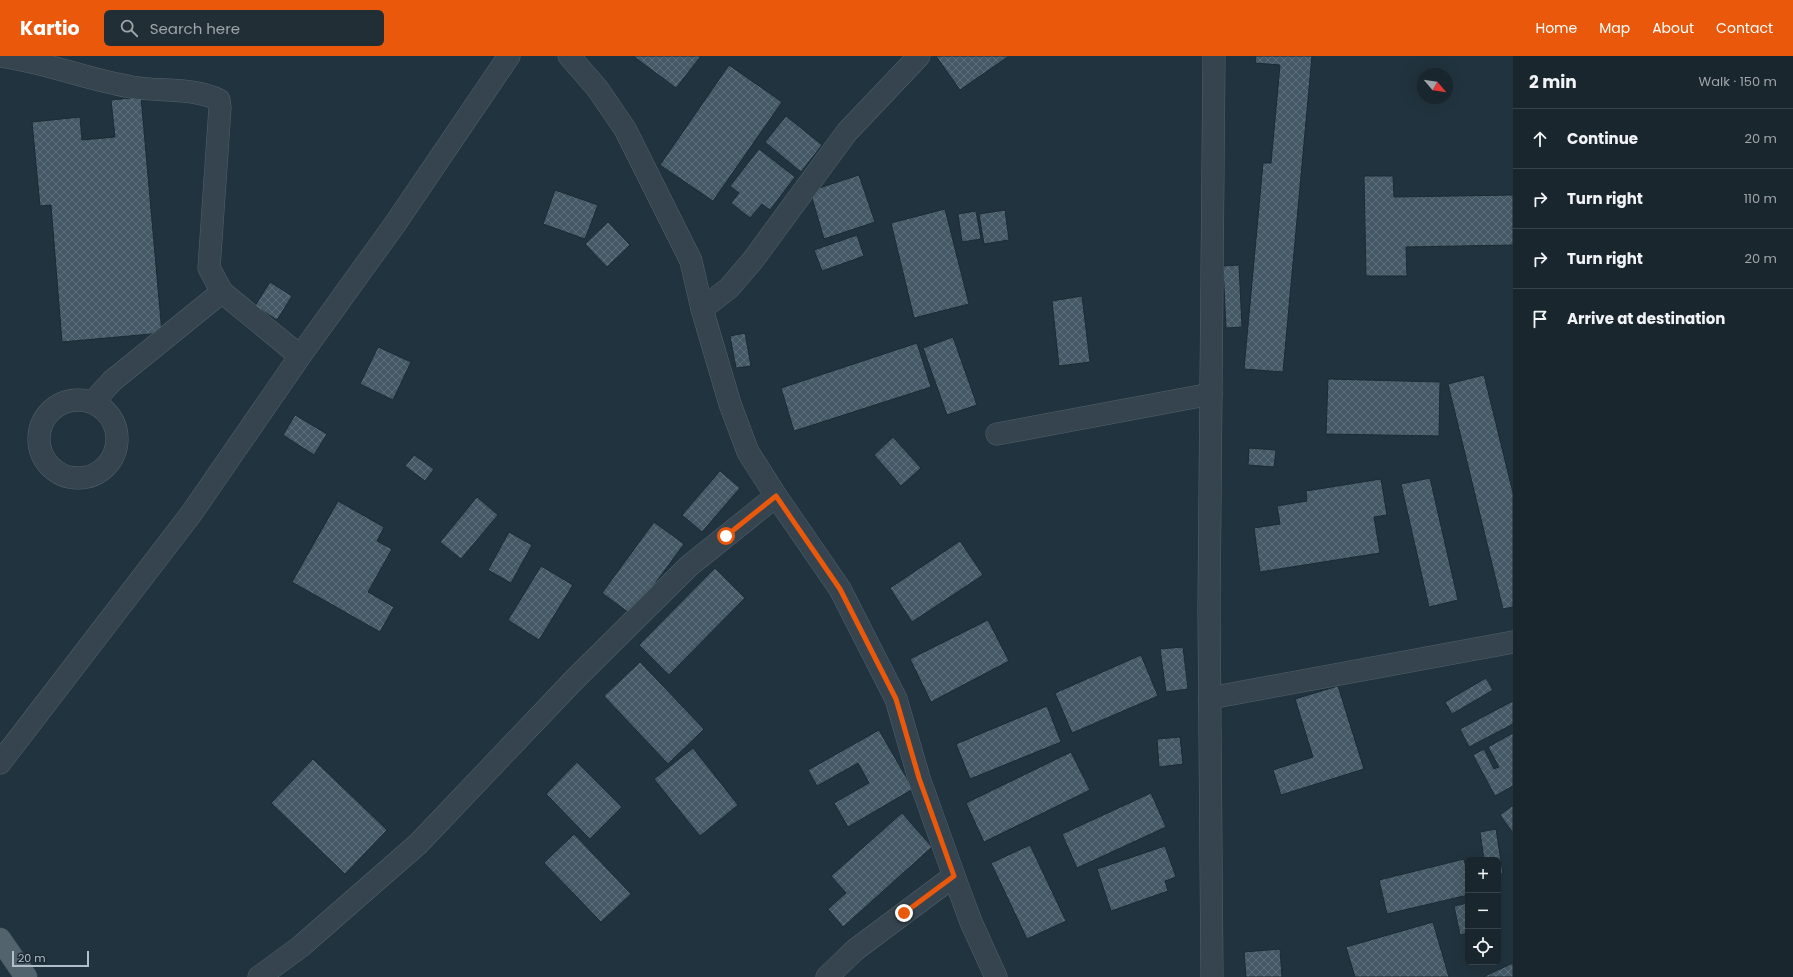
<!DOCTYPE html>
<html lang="en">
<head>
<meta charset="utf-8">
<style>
  body { margin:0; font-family:Poppins,sans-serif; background:#222e36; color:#f1f3f6 }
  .controls { position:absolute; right:12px; bottom:12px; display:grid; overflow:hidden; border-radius:6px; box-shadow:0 4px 16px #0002 }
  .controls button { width:36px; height:36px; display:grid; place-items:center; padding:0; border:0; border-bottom:1px solid #37434a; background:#19262e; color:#f1f3f6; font:20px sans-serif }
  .compass { position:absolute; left:1417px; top:12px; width:36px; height:36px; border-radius:50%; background:#19262e; box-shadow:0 4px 16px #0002; rotate:119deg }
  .scale { position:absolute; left:12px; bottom:10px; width:77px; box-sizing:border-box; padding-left:4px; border:2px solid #b0bfca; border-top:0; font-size:11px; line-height:14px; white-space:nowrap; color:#b0bfca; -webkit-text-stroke:3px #1a2933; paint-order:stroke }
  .stop { position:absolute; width:12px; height:12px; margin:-9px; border:3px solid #ea580c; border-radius:50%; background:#fff }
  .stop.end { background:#ea580c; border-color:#fff; box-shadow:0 1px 4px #0008 }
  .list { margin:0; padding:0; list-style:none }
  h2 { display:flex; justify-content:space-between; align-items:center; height:52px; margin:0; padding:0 16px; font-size:17px }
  h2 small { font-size:13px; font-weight:400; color:#9fa5aa }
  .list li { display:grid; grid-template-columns:26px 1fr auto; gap:12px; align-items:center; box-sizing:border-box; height:60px; padding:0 16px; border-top:1px solid #37434a }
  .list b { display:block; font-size:15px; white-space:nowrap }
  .list em { font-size:13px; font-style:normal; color:#9fa5aa }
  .icon { flex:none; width:22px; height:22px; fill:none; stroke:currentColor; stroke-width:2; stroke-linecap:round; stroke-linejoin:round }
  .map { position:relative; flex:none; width:1513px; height:921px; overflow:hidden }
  header { display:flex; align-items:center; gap:24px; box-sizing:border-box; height:56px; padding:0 20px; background:#ea580c; color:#fff }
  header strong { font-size:19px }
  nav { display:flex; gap:22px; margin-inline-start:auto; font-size:14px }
  .search { width:280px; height:36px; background:#222e36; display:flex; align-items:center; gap:10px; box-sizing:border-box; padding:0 14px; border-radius:6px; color:#9fa5aa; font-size:15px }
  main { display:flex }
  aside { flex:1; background:#19262e }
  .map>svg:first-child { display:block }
</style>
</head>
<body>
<header>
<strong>Kartio</strong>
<div class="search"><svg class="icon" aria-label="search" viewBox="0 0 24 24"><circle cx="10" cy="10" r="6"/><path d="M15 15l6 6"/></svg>Search here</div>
<nav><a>Home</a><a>Map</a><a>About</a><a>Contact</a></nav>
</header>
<main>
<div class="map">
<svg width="1513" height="921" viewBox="0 0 1513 921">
  <defs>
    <pattern id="building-cross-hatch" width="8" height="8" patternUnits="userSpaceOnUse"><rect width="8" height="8" fill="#445965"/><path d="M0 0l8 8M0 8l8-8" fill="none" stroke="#5c6f7a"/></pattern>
  </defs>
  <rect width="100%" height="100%" fill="#21333e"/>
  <g fill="url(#building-cross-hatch)" stroke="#1c2b35">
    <path d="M633,0H701L676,32Z"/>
    <path d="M936,0H1009L960,34Z"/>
    <path d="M1256,0H1312L1283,316L1244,313L1263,107H1271L1280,9L1255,7Z"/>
    <path d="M729,9L782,46L713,145L660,109Z"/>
    <path d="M141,41L162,277L62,286L51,149L40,150L32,66L80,61L82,84L115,81L111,44Z"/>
    <path d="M786,60L822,89L801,116L765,86Z"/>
    <path d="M759,93L795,121L770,154L762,148L750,162L731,147L739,137L730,130Z"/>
    <path d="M859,119L875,166L824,183L810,135Z"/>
    <path d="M1364,120H1393L1394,141L1513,139V189L1406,191L1407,220H1366Z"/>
    <path d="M555,134L598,149L585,183L543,168Z"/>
    <path d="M945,153L969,248L914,262L891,167Z"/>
    <path d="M1005,154L1009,184L984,188L979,158Z"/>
    <path d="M976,155L981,183L962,186L958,158Z"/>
    <path d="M608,166L630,189L607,211L585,188Z"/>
    <path d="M857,179L864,200L822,215L814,194Z"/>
    <path d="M1239,209L1242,271L1226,272L1223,210Z"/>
    <path d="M270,226L292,240L277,264L255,250Z"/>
    <path d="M1082,240L1090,306L1059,310L1052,245Z"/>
    <path d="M745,277L751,310L736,312L730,280Z"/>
    <path d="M953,281L977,349L947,359L923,292Z"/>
    <path d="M917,287L931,331L794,375L781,332Z"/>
    <path d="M378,291L411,306L393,344L360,328Z"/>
    <path d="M1484,319L1513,437V551L1503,553L1448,328Z"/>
    <path d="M1328,323L1440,326L1439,380L1326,378Z"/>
    <path d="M295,359L327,378L314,399L283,379Z"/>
    <path d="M893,381L921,412L901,430L874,399Z"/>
    <path d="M1249,392L1276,394L1274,411L1248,409Z"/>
    <path d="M414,399L434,413L425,425L405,410Z"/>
    <path d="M720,415L740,432L702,476L682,459Z"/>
    <path d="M1430,422L1458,544L1429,551L1401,428Z"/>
    <path d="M1381,423L1387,459L1374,461L1380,497L1260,516L1254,472L1280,468L1277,450L1307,445L1306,435Z"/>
    <path d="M477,441L498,459L461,503L440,486Z"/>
    <path d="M338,445L384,471L377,485L392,493L368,536L394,551L380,576L292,526Z"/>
    <path d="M654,466L684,488L632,559L602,537Z"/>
    <path d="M509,476L532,489L511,527L488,514Z"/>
    <path d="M960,485L983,519L912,566L890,532Z"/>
    <path d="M541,510L573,529L539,584L508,564Z"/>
    <path d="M715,512L745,542L669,619L639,589Z"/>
    <path d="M988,564L1009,605L931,646L910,603Z"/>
    <path d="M1183,591L1188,633L1166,636L1160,593Z"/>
    <path d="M1141,599L1158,640L1072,677L1055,637Z"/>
    <path d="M640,606L704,673L668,708L604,640Z"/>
    <path d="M1486,622L1493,634L1452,658L1445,646Z"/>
    <path d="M1338,630L1364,713L1281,739L1273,714L1313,701L1295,643Z"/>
    <path d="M1513,645V668L1469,691L1460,673Z"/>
    <path d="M1047,650L1061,686L970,723L956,688Z"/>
    <path d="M879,674L913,733L848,771L834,747L869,727L858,707L817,730L808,714Z"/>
    <path d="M1513,677V730L1495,740L1473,699L1484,693L1494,713L1499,711L1488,691Z"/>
    <path d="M1180,681L1183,708L1159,711L1157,683Z"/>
    <path d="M693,692L738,749L700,780L654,723Z"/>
    <path d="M1071,696L1090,734L984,786L966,747Z"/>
    <path d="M313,703L387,774L345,818L271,747Z"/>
    <path d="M577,706L622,751L590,783L546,738Z"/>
    <path d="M1151,737L1166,771L1077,812L1062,778Z"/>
    <path d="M1512,750L1513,751V777L1500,759Z"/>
    <path d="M902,757L932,791L843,871L828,853L846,837L831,820Z"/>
    <path d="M1496,773L1503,818H1498V804H1484L1480,776Z"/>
    <path d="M574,778L631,838L601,866L544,807Z"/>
    <path d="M1030,789L1066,865L1027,883L991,807Z"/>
    <path d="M1165,790L1176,821L1165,825L1168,835L1111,855L1097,813Z"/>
    <path d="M1464,803L1468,821V839L1387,858L1379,824Z"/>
    <path d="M1468,847V877L1460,879L1454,850Z"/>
    <path d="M1433,866L1449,921H1355L1346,891Z"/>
    <path d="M1280,893L1282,921H1246L1244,896Z"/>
    <path d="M1513,907V921H1483Z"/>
  </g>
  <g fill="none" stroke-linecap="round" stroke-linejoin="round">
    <defs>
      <g id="minor">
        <path d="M1,0C45,6 88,24 132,31C160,36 193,31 219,44L220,52L209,212L222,236L300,300"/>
        <path d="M569,0L597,32L625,73L691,205L702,253L730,348L748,396L776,440L840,533L896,643L919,722L954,820L971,866L996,921"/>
        <path d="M702,253L729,232L753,204L847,76L919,0"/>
        <circle cx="78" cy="383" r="39"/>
        <path d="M93,346L112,325L222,236"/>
        <path d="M997,378L1211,338"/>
        <path d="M1210,642L1513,586"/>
        <path d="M0,707L191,458L300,300L395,168L509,0"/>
        <path d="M259,921L300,891L418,788L574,624L689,510L776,440"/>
        <path d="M827,921L855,894L954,820"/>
        <path d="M1212,921L1209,552L1214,0"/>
      </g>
      <path id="major" d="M0,883L26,921"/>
    </defs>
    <use href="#minor" stroke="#53626c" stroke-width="23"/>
    <use href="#major" stroke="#41505a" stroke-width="23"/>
    <use href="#minor" stroke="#35444e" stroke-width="22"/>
    <use href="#major" stroke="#53636e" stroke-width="22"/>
  </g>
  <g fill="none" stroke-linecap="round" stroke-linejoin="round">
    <path stroke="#ea580c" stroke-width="5" d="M726,480L776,440L840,533L896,643L919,722L954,820L904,857"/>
  </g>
</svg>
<div class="controls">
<button>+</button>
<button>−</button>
<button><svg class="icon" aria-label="locate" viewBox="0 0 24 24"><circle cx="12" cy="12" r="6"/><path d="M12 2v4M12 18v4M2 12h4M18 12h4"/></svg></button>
</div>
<svg class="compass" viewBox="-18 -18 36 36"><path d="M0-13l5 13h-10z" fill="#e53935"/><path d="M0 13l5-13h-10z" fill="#9fa5aa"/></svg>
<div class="scale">20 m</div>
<div class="stop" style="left:726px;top:480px"></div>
<div class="stop end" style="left:904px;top:857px"></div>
</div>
<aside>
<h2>2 min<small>Walk · 150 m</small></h2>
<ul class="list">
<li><svg class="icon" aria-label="ahead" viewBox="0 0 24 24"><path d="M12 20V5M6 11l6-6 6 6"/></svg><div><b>Continue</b></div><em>20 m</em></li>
<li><svg class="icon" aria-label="right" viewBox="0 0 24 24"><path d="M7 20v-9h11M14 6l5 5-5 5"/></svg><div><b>Turn right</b></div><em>110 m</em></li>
<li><svg class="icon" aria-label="right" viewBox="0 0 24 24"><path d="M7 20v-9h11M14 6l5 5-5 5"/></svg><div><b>Turn right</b></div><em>20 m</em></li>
<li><svg class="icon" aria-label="arrive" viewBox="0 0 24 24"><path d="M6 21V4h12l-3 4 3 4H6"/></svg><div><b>Arrive at destination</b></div></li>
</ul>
</aside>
</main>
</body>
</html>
